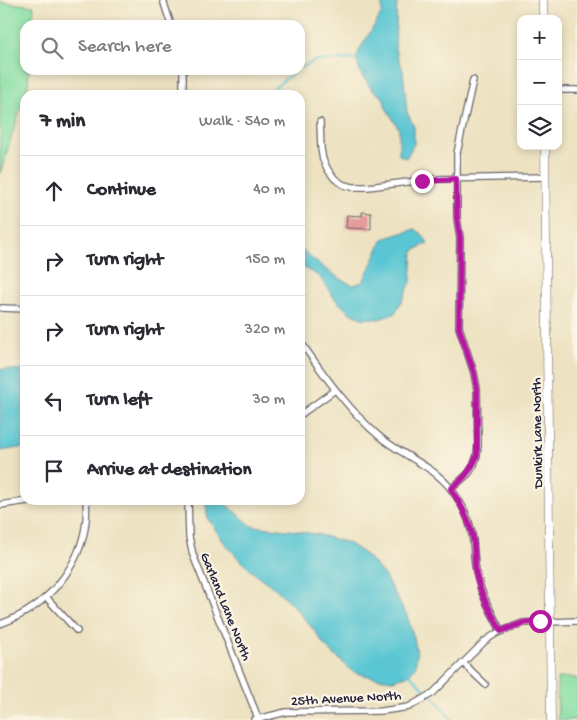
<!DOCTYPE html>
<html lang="en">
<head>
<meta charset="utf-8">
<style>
  body { margin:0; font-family:"Gochi Hand",sans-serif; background:#f7f7f7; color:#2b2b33 }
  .controls { position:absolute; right:15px; top:15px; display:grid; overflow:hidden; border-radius:10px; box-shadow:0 2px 8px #0003 }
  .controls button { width:45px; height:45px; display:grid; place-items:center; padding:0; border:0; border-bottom:1px solid #e1e1e2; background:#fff; color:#2b2b33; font:25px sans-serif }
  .stop { position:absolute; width:15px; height:15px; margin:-11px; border:4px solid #b5179e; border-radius:50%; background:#fff }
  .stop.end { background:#b5179e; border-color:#fff; box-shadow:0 1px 5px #0008 }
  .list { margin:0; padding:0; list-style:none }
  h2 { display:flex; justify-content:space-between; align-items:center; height:65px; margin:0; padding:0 20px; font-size:21px }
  h2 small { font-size:16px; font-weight:400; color:#7c7c81 }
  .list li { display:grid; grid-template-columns:32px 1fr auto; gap:15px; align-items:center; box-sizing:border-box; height:70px; padding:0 20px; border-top:1px solid #e1e1e2 }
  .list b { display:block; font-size:19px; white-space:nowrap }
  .list em { font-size:16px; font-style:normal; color:#7c7c81 }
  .icon { flex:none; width:28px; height:28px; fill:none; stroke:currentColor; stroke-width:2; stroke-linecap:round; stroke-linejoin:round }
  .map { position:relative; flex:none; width:577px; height:720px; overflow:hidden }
  .search { position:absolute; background:#fff; box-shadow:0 2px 8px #0003; left:20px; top:20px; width:285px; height:55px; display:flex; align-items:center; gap:12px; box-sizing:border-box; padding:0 18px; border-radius:15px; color:#7c7c81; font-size:19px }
  .panel { position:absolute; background:#fff; box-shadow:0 2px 8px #0003; left:20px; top:90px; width:285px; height:415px; border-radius:15px }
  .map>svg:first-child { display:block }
</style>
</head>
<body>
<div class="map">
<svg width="577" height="720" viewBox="0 0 577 720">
  <rect width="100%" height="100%" fill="#fcf5e5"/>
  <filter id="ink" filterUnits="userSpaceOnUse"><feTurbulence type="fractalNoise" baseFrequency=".02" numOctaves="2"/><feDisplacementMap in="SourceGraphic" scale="10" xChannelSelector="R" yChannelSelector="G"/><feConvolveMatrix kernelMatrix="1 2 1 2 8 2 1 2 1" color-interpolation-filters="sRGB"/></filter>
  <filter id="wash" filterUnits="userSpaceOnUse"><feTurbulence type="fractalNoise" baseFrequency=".0096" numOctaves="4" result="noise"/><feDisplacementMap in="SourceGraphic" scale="20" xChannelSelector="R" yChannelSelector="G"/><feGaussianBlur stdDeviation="1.12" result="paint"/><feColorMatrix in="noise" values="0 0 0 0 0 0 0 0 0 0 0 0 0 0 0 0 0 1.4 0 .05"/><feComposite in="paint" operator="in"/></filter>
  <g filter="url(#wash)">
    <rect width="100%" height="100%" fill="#ede2c1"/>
    <g fill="#86dfa4" stroke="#548070">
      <path d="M0,2L34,6L32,25H25V70H29L28,84L0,174Z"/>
      <path d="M557,678H577V720H558Z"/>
    </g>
    <g fill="#5ac6d3" stroke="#3e7487">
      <path d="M382,0H397L395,49L403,71L407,112L414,127V144L406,158L399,155V129L386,108L383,97L372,90L361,74L356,59L361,47L382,13Z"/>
      <path d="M415,229L422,234L428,243L413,251L411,282L402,301L394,314L379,319L362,318L350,313L335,299L319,276L300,266V248C317,263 332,276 353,285L363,282L383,239Z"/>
      <path d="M0,369L25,370V447L0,451Z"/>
      <path d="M205,500H221L252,526L297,531L320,535L348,543L366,555L384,575L407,616L414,638L417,654L415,668L407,676L392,680L372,677L353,672L324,645L315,631L294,607L276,589L250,570L226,545L208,519Z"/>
    </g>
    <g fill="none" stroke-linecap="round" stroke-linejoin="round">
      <g stroke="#5ac6d3" stroke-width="2">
        <path d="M300,68L315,61L356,59"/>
        <path d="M265,95L297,70"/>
        <path d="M409,674L429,693"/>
        <path d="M433,696L452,720"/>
      </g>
    </g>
    <g id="blocks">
      <path fill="#e49b99" d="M362,212L371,213V229L346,228L347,215L362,216Z"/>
    </g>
  </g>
  <g filter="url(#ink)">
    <use href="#blocks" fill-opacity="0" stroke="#69656a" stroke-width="1"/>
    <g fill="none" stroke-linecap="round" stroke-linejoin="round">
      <defs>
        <g id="minor">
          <path d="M163,0L171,25"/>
          <path d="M183,70V95"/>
          <path d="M558,90H577"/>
          <path d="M320,122L321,149L323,160L328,170L335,179L344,185L353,187H368L432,179L545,177"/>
          <path d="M2,308L25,309"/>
          <path d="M300,341C324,375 348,410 380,437C403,456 432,465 451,489C462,503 471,522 473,541C474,552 474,564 477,575C481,595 492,613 501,631"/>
          <path d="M300,415L335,390"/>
          <path d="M451,489L468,474L474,465L477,455L478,445L477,389L474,373L459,327L460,238L457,218V153L473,80"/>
          <path d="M188,500L189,537L193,555L258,718"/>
          <path d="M0,505L34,500"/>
          <path d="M46,597L77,631"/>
          <path d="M0,624C52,606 91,556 86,500"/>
          <path d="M463,663L485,684"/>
          <path d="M254,720L286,712L382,711L409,707L433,693L485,641L497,633L523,623L577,621"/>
        </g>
        <g id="tertiary">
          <path d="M543,0V19"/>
          <path d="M545,146L551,720"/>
        </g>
      </defs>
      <use href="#minor" stroke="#69656a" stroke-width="8"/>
      <use href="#tertiary" stroke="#69656a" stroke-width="9"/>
      <use href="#minor" stroke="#fff" stroke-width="5.5"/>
      <use href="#tertiary" stroke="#fff" stroke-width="8"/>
    </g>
  </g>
  <g fill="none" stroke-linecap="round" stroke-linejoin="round" filter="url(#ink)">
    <path stroke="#b5179e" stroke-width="6" d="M422,181L456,179L457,218L460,238L459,328L474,373L477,389V455C472,470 463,479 451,489C461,505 470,520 473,539C475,550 474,562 476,574C480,594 491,612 501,631L523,623L540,621"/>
  </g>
  <g text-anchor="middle" stroke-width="4.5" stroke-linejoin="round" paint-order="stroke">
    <g font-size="14" fill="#22223b" stroke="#fcf5e5">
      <text transform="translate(536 433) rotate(-91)" y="5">Dunkirk Lane North</text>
      <text transform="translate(227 606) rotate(68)" y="5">Garland Lane North</text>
      <text transform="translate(346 697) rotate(-3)" y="5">25th Avenue North</text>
    </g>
  </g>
</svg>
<div class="controls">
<button>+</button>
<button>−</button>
<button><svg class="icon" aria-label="layers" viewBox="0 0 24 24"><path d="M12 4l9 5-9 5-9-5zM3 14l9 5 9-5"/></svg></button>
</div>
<div class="stop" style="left:540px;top:621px"></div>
<div class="stop end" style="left:422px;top:181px"></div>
<div class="search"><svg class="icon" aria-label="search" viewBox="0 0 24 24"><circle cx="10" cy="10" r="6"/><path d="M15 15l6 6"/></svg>Search here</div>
<section class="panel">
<h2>7 min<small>Walk · 540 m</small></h2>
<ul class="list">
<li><svg class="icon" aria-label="ahead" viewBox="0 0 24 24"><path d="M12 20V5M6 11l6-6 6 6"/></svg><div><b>Continue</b></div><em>40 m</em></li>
<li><svg class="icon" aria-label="right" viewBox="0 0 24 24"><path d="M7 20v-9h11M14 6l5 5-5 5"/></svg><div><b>Turn right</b></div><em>150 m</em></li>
<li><svg class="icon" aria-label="right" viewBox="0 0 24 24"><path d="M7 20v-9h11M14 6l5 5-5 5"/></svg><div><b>Turn right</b></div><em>320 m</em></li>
<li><svg class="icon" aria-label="left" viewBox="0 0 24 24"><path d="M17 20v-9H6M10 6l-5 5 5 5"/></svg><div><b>Turn left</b></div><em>30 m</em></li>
<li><svg class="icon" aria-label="arrive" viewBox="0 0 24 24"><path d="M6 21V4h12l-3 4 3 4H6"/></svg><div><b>Arrive at destination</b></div></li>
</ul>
</section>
</div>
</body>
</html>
